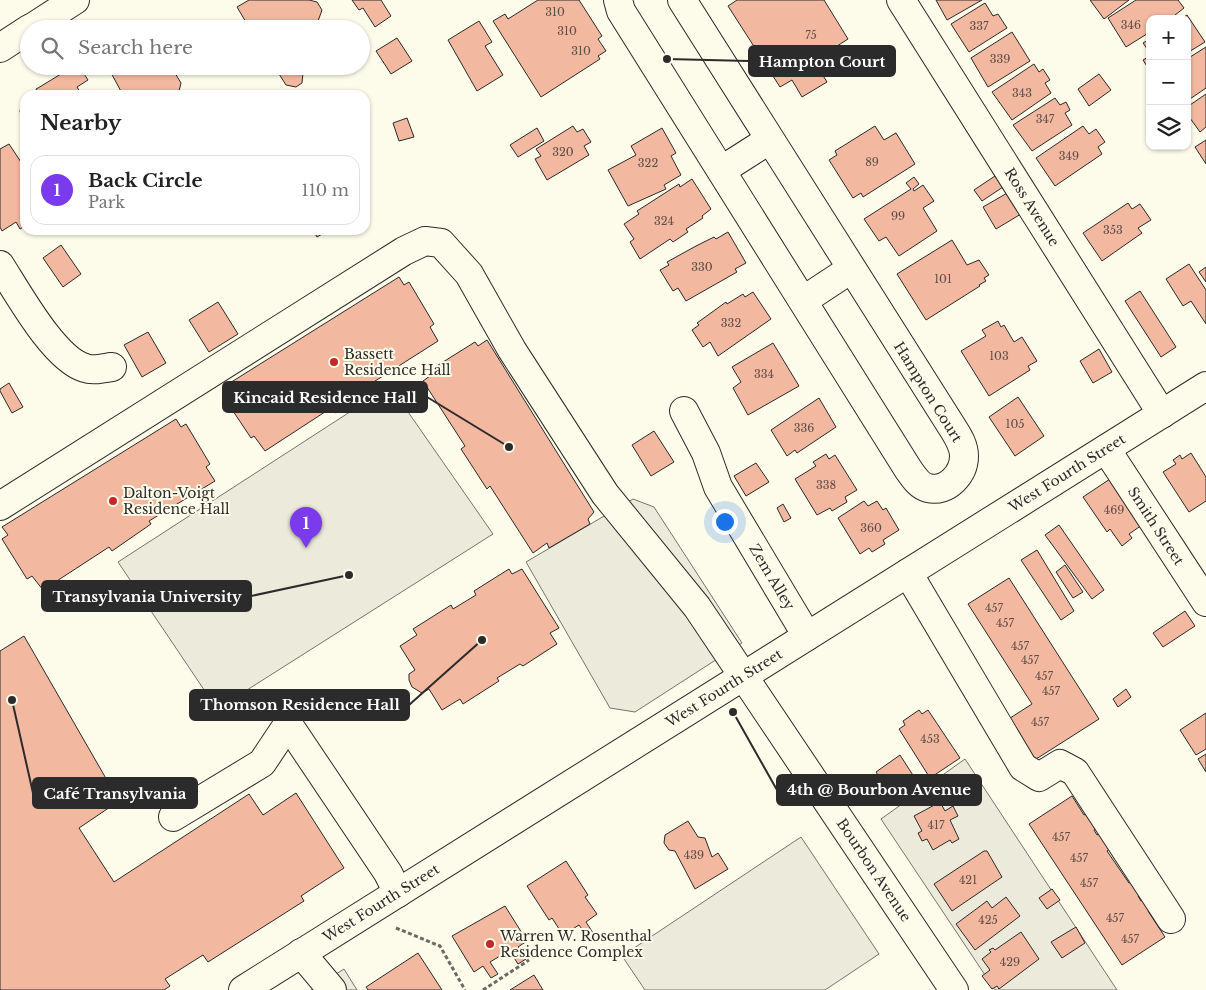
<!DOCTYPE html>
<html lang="en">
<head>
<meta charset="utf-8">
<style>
  body { margin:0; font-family:"Libre Baskerville",serif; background:#f2f2f2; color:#222 }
  .controls { position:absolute; right:15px; top:15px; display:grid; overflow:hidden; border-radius:10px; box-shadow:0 1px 4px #0004 }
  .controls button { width:45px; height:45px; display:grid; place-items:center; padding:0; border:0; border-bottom:1px solid #e0e0e0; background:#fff; color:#222; font:25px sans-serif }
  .you { position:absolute; left:724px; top:521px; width:18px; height:18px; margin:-12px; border:4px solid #fff; border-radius:50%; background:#1a73e8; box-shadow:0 0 0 8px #1a73e833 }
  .badge { display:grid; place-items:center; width:32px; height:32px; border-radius:50%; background:#7c3aed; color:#fff; font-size:16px; font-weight:700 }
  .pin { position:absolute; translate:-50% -41px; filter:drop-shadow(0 1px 2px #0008) }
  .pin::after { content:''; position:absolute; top:26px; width:18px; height:15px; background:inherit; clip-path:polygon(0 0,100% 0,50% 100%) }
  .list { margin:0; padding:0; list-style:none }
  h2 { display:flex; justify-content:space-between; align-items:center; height:65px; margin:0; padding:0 20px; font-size:21px }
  h2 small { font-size:16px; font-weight:400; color:#767676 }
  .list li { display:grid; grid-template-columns:32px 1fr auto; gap:15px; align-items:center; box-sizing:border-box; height:70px; margin:0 10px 10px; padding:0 10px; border:1px solid #e0e0e0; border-radius:15px }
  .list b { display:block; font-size:19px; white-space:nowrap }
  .list p { margin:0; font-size:16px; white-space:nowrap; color:#767676 }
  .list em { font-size:16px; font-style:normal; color:#767676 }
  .icon { flex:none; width:28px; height:28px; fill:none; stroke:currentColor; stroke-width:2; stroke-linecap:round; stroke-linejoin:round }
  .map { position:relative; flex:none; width:1206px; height:990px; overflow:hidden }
  .search { position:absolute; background:#fff; box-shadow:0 1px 4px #0004; left:20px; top:20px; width:350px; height:55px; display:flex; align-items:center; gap:12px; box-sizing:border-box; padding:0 18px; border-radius:28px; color:#767676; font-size:19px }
  .panel { position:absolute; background:#fff; box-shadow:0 1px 4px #0004; left:20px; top:90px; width:350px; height:145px; border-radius:15px }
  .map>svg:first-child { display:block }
</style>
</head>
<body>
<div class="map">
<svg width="1206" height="990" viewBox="0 0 1206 990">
  <rect width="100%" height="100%" fill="#fdfbea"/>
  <g fill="#ecebdb" stroke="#74746e">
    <path d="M390,386L493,534L217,709L118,562Z"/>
    <path d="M633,499L654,507L742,643L635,712L610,708L526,562Z"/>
    <path d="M965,759L1117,990H995L881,819Z"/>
    <path d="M801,837L879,954L825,990H645L622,956Z"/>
  </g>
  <path fill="#eceadb" stroke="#74746e" d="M344,969L357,990H311Z"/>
  <g fill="#f2b8a0" stroke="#2b2b2b">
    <path d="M249,0H309L317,2L322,10L317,24L320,29H250L237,7Z"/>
    <path d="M352,0H381L391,16L375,27L363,8L359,10Z"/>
    <path d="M538,0H579L602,36L598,39L606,51L598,56L600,59L541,97L493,21L505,14L508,19Z"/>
    <path d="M737,0H824L848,39L814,61L827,82L802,97L792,80L780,87L728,6Z"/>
    <path d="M936,0H982L947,20Z"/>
    <path d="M1090,0H1129L1104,19Z"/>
    <path d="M1136,0H1178L1184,8L1170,19H1150V32L1126,47L1108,18Z"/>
    <path d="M985,3L993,16L998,14L1007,28L969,52L951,24Z"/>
    <path d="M1187,15L1205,42L1187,53V19H1181Z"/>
    <path d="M479,21L492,42L485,46L503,75L477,91L448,40Z"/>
    <path d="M1012,32L1030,61L988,87L971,58Z"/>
    <path d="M397,38L412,61L391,74L376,51Z"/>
    <path d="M1150,39V53L1143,43Z"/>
    <path d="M1206,47V88L1187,101V59Z"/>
    <path d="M1150,56V71L1143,60Z"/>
    <path d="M1034,64L1039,72L1043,69L1050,80L1045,83L1051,93L1012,120L992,92Z"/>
    <path d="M74,66H79L88,80L77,87L82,95H39L36,89L38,88Z"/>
    <path d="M162,66L166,72L175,73L181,83L179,91L181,95H123L110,71L114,69V66Z"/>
    <path d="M274,66L300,68L303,73L302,83L296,87L286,85Z"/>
    <path d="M1099,74L1111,90L1089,106L1078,89Z"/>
    <path d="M1206,94V127L1200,132L1187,114V107Z"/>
    <path d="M1055,98L1060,105L1066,102L1070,110L1065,113L1072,125L1032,151L1013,125Z"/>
    <path d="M25,103V118L20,112L21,105Z"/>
    <path d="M407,118L414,137L399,141L393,123Z"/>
    <path d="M573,126L577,132L583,129L591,142L584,146L589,155L547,180L535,159L541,156L536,149Z"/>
    <path d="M875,126L884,140L896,133L915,164L863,197L861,193L853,198L829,160L837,155L835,151Z"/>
    <path d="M1083,126L1089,134L1096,129L1105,142L1098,147L1102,154L1055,186L1036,158Z"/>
    <path d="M537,128L544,141L518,157L510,145Z"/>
    <path d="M662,128L676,153L671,156L681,175L664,185L666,189L628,206L608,170L636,155L631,146Z"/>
    <path d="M1206,140V164L1195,147Z"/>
    <path d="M9,144L25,168V226L20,229L16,222L2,231L0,227V149Z"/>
    <path d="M998,174L1006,185L982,201L974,190Z"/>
    <path d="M914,177L919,184L913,189L914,191L923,185L934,201L923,208L937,231L899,256L886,237L879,241L864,219L911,189L906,183Z"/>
    <path d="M692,179L711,209L702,216L703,218L686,229L688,232L673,242L670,239L640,259L630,242L634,239L624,224L639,214L637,211L679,184L680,187Z"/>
    <path d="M1009,192L1021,214L996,229L983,207Z"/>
    <path d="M1128,203L1132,209L1140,204L1151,220L1138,228L1142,233L1102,261L1083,233Z"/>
    <path d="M313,230H329L317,237Z"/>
    <path d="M728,232L746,263L735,269L737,272L686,301L678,288L673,291L660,270L669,265L667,262L696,246L714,237L716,239Z"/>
    <path d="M952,240L967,265L979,260L989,275L984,278L986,281L979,285L980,286L926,320L897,274Z"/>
    <path d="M61,245L81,274L63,287L43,258Z"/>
    <path d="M1189,264L1206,290V324L1191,301L1183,306L1166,279Z"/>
    <path d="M1206,267V282L1199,272Z"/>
    <path d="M399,277L404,285L409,282L434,324L430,327L438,341L372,383L375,385L335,413L331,408L265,451L254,436L251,438L225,399L230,394L225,386Z"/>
    <path d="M1140,291L1176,347L1161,357L1125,301Z"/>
    <path d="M753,292L771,319L718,356L710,342L703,347L692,330L699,325L697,323L726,302L727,304L743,294L745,297Z"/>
    <path d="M218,302L238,334L209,352L189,320Z"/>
    <path d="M998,321L1001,327L1004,325L1014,342L1022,337L1037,361L1028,366L1030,370L989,396L961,351L986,336L982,330Z"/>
    <path d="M148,332L166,363L142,377L124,345Z"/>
    <path d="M487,340L594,512L588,519L590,524L549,548L547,543L533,553L490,486L487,489L461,449L465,446L423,381L437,371L435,367L475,342L478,346Z"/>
    <path d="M773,343L799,386L748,415L733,388L741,382L732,367Z"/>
    <path d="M1099,349L1112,372L1093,383L1080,361Z"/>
    <path d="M9,383L23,407L12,413L0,391V389Z"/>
    <path d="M1018,397L1044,436L1015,456L989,417Z"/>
    <path d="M819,398L836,427L797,453L795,450L787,456L771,430Z"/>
    <path d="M176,419L181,427L186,424L210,464L206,467L215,481L149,521L151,524L112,551L109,547L43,590L32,576L27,579L2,539L8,535L2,527Z"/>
    <path d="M654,431L674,462L651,476L632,445Z"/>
    <path d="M1191,453L1206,477V501L1189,512L1163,472L1176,464L1173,460L1180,455L1182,459Z"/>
    <path d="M826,454L829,459L835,455L857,490L845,497L847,502L832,511L830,508L817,515L795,479L816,466L813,462Z"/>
    <path d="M756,463L769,482L746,496L734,476Z"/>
    <path d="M1113,477L1145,523L1129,534L1132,538L1122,546L1110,529L1107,532L1083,497Z"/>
    <path d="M864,501L868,506L877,501L883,510L886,508L899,530L883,540L885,544L872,552L869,548L860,554L838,518Z"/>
    <path d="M783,504L791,518L784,522L777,508Z"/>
    <path d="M1059,525L1104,590L1092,599L1045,535Z"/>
    <path d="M1037,550L1074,611L1061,620L1021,560Z"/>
    <path d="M1065,565L1083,592L1073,598L1056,572Z"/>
    <path d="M509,569L512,574L522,569L559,628L550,633L557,644L523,666L520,664L497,678L499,681L463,704L460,699L442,710L429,689L422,693L412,687L409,680V674L415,670L400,646L417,635L413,629L451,605L453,609L476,595L474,591Z"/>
    <path d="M1009,578L1099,719L1033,761L1007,720L1032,704L968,604Z"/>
    <path d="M1185,611L1195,626L1163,647L1153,633Z"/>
    <path d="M24,636L119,801L79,828L114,882L249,794L263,815L296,793L344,868L301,896L304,901L208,962L203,955L165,979L170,986L164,990H0V651Z"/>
    <path d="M1126,689L1131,697L1118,707L1113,699Z"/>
    <path d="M919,710L922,714L928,710L960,758L930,778L899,729L905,725L903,721Z"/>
    <path d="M1206,713V749L1196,755L1180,730Z"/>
    <path d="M1206,754V772L1198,759Z"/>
    <path d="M900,755L918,783L894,800L876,772Z"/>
    <path d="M1072,796L1084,815L1089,813L1098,828L1094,830L1097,835L1101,833L1111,848L1107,851L1129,883L1133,881L1142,893L1138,896L1141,901L1145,899L1151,908L1148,911L1165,937L1122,965L1029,824Z"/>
    <path d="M940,802L945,811L953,806L958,816L950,820L959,839L952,843L950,840L933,850L927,839L922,841L918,833L922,831L914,816Z"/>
    <path d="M688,821L698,837L705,838L712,857L718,853L728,869L695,889L675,851L669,850L664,843L665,835Z"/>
    <path d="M984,851H987L1002,877L952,911L934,884Z"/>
    <path d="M566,861L588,895L585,897L597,914L586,922L595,936L589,939L579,925L563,935L552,918L549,920L527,886Z"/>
    <path d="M1052,889L1060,900L1047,909L1039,898Z"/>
    <path d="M1006,897L1020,916L975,950L956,924L987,901L992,908Z"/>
    <path d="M505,906L527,941L518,947L526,959L518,964L511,953L501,959L500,956L490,962L498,974L491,978L483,966L474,972L452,936Z"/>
    <path d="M1076,927L1085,943L1062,958L1051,942Z"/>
    <path d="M1021,932L1039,959L999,989L997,986L992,989L982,976L990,970L982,959L991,952L989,950L993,948L995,950Z"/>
    <path d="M418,953L442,990H368L366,987Z"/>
    <path d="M534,975L543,990H510Z"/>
  </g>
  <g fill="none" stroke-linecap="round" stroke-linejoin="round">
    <defs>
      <g id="minor">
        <path d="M618,0L621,11L908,469C913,476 919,486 928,488C947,493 964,474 964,456C964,446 959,438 954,430L682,0"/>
        <path d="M901,0L1162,414"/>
        <path d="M722,170L769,140"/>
        <path d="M0,265C18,293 54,359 85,368C93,371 104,368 112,367"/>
        <path d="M804,300L851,269"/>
        <path d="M684,411L706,453L718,487L807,636"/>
        <path d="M1106,449L1206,602"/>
        <path d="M0,506L404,251L425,241L441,243L469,274L512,350L605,494L697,607L954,990"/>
        <path d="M908,573L1023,767L1039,777L1060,764L1075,772L1171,919"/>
        <path d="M173,817L262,763L288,724L388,873L398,893"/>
        <path d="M301,953L332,990"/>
      </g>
      <g id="major">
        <path d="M30,29L75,0"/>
        <path d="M0,48L29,29"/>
        <path d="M243,990L1206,386"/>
      </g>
    </defs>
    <use href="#minor" stroke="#2b2b2b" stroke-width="30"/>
    <use href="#major" stroke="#2b2b2b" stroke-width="30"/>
    <g stroke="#6a6964" stroke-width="3" stroke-dasharray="4 2.5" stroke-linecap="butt">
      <path d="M396,928L440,946L465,990"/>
      <path d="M483,990L529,960"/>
    </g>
    <use href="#minor" stroke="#fdfbea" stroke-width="28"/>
    <use href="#major" stroke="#fdfbea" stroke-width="28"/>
  </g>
  <g fill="#c62828" stroke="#fdfbea" stroke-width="2">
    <circle cx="334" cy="362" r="5"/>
    <circle cx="113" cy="501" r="5"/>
    <circle cx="490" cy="944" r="5"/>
  </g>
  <g text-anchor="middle" stroke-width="4" stroke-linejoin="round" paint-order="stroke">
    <g font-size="11" fill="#5d4e48">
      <text x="555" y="16">310</text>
      <text x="1131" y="29">346</text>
      <text x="979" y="30">337</text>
      <text x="567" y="35">310</text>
      <text x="811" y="39">75</text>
      <text x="581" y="55">310</text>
      <text x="1000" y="63">339</text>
      <text x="1022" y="97">343</text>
      <text x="1045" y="123">347</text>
      <text x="563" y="156">320</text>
      <text x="1069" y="160">349</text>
      <text x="872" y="166">89</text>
      <text x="648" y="167">322</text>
      <text x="898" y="220">99</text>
      <text x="664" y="225">324</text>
      <text x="1113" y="234">353</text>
      <text x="702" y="271">330</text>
      <text x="943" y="283">101</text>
      <text x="731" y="327">332</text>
      <text x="999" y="360">103</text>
      <text x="764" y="378">334</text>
      <text x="1015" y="428">105</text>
      <text x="804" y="432">336</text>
      <text x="826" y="489">338</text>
      <text x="1114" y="514">469</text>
      <text x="871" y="532">360</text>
      <text x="994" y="612">457</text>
      <text x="1005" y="627">457</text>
      <text x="1020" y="650">457</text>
      <text x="1030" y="664">457</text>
      <text x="1044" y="680">457</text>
      <text x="1051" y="695">457</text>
      <text x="1040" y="726">457</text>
      <text x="930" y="743">453</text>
      <text x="936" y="829">417</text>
      <text x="1061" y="841">457</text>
      <text x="694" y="859">439</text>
      <text x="1079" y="862">457</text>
      <text x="968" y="884">421</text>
      <text x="1089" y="887">457</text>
      <text x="1115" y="922">457</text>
      <text x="988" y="924">425</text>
      <text x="1130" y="943">457</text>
      <text x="1010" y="966">429</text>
    </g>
    <g font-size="14" fill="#2b2b2b" stroke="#fdfbea">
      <text transform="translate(1032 207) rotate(58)" y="5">Ross Avenue</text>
      <text transform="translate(928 392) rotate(58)" y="5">Hampton Court</text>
      <text transform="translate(1067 473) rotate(-32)" y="5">West Fourth Street</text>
      <text transform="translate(1156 526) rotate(57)" y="5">Smith Street</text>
      <text transform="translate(772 577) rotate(59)" y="5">Zem Alley</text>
      <text transform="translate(724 688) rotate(-32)" y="5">West Fourth Street</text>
      <text transform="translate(874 870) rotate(56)" y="5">Bourbon Avenue</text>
      <text transform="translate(381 903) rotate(-32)" y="5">West Fourth Street</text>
    </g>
    <g font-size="14" fill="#2b2b2b" stroke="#fdfbea" text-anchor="start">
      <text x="344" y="359">Bassett<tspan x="344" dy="16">Residence Hall</tspan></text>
      <text x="123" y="498">Dalton-Voigt<tspan x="123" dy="16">Residence Hall</tspan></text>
      <text x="500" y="941">Warren W. Rosenthal<tspan x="500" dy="16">Residence Complex</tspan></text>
    </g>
  </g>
  <path fill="none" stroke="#2b2b2b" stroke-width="2" d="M667 59L749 61M509 447L427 397M349 575L251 596M482 640L409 705M733 712L777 790M12 700L33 793"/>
  <g fill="#2b2b2b" stroke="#fdfbea" stroke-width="2">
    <circle cx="667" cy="59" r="5"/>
    <circle cx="509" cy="447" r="5"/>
    <circle cx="349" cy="575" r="5"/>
    <circle cx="482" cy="640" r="5"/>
    <circle cx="733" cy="712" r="5"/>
    <circle cx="12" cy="700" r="5"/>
  </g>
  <g fill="#2b2b2b" stroke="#2b2b2b" stroke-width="2">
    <rect x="749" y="46" width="146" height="30" rx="5"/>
    <rect x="223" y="382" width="204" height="30" rx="5"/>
    <rect x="42" y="581" width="209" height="30" rx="5"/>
    <rect x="190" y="690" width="219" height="30" rx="5"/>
    <rect x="777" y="775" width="204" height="30" rx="5"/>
    <rect x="33" y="778" width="164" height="30" rx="5"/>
  </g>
  <g font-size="15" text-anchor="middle" font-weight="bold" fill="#fff">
    <text x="822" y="67">Hampton Court</text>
    <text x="325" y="403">Kincaid Residence Hall</text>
    <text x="147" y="602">Transylvania University</text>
    <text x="300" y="710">Thomson Residence Hall</text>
    <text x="879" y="795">4th @ Bourbon Avenue</text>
    <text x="115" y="799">Café Transylvania</text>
  </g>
</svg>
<div class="controls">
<button>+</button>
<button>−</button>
<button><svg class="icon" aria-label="layers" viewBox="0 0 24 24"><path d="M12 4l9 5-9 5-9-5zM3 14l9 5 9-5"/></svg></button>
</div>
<div class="you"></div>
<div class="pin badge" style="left:306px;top:548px">1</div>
<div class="search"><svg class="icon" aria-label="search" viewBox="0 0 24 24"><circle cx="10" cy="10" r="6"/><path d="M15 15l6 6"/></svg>Search here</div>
<section class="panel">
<h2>Nearby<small></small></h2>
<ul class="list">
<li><span class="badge">1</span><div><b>Back Circle</b><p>Park</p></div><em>110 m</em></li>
</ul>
</section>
</div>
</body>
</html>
